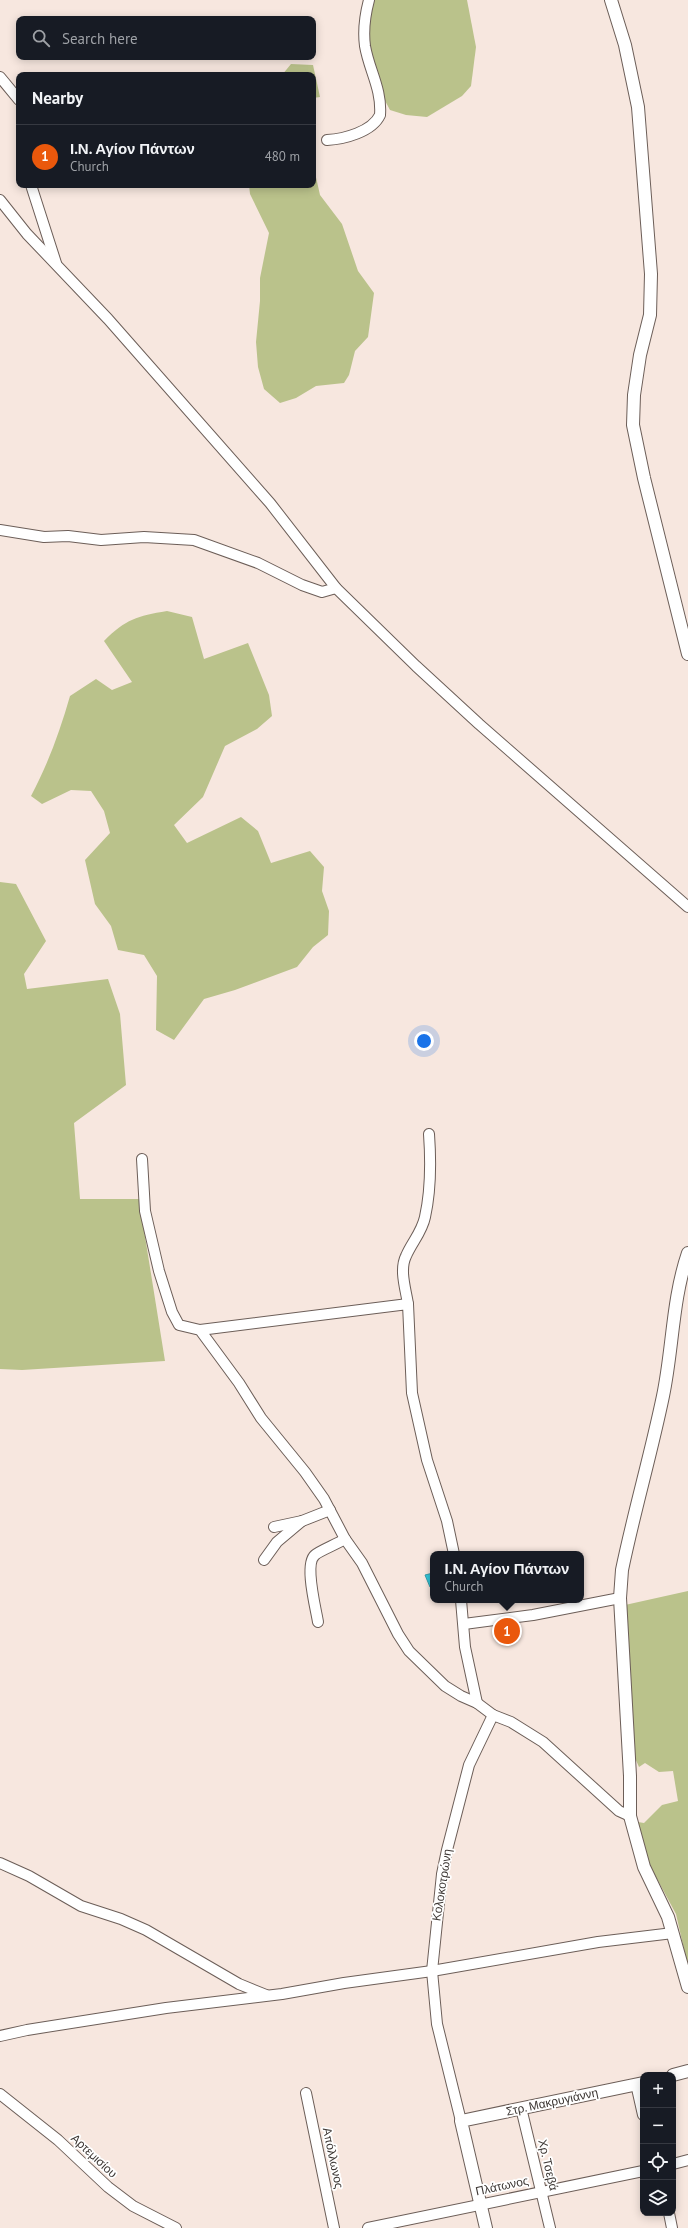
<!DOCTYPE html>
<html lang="en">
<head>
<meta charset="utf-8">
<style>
  body { margin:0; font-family:"PT Sans",sans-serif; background:#242831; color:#f1f3f6 }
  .controls { position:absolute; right:12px; bottom:12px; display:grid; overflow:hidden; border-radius:8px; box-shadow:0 2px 10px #0003 }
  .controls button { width:36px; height:36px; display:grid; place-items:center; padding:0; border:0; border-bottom:1px solid #363941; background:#171b24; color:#f1f3f6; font:20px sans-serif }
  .you { position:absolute; left:424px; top:1041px; width:14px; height:14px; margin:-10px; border:3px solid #fff; border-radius:50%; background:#1a73e8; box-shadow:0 0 0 6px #1a73e833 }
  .badge { display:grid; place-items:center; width:26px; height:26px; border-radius:50%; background:#ea580c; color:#fff; font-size:13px; font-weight:700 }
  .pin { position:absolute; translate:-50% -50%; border:2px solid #fff; box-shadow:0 1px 4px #0006 }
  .popup { position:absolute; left:430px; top:1551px; width:154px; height:52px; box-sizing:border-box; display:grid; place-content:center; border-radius:8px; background:#171b24; filter:drop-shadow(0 1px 3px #0005); font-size:13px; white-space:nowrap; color:#9ea1a6 }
  .popup b { font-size:15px; color:#f1f3f6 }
  .popup::after { content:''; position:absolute; left:50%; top:100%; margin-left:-8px; border:8px solid transparent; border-top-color:#171b24 }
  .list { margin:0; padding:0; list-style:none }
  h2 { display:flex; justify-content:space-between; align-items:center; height:52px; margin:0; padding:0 16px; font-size:17px }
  h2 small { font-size:13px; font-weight:400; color:#9ea1a6 }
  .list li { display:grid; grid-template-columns:26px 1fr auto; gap:12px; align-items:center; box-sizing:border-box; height:64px; padding:0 16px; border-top:1px solid #363941 }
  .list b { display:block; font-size:15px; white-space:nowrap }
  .list p { margin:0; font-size:13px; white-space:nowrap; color:#9ea1a6 }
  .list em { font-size:13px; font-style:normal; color:#9ea1a6 }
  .icon { flex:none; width:22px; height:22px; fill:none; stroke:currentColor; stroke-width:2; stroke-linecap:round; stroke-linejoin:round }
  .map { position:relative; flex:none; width:688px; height:2228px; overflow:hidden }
  .search { position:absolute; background:#171b24; box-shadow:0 2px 10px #0003; left:16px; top:16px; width:300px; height:44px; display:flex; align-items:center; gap:10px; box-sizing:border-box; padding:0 14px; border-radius:8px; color:#9ea1a6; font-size:15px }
  .panel { position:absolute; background:#171b24; box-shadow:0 2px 10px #0003; left:16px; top:72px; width:300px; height:116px; border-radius:8px }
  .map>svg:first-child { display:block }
</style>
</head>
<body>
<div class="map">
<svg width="688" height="2228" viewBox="0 0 688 2228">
  <rect width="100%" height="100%" fill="#f7e7df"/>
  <g fill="#bac28b">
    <path d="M372,0H467L476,47L471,86L462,96L427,117L406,115L390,110L383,97L366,39Z"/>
    <path d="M291,64L313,65L320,97L313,98V75H282Z"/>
    <path d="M313,164L320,195L342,224L358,271L374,293L368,337L355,351L349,375L344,383L316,386L296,398L280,403L264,389L258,367L256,342L260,301V278L269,233L250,194L249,185H313Z"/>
    <path d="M167,611L192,617L204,659L248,643L269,695L272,716L257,729L225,746L203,797L174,825L187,843L241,817L258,831L271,863L310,851L324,867L322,891L329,911L328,935L313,947L297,967L235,990L204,999L174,1040L156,1030L157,976L144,955L118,950L111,926L95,904L85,860L110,833L104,811L91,791L71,790L42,804L31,796C48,764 60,731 70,696L96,679L112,690L132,682L104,641C126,619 137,616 167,611Z"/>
    <path d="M0,882L16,884L46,941L24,974L27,989L108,979L120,1014L126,1085L74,1123L80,1199H139L165,1361L22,1370L0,1369Z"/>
    <path d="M688,1591V1967L676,1914L649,1864L638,1822L644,1823L662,1805L678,1801L673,1771L659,1772L645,1763L639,1767L635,1758L625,1605Z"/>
  </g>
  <path fill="#31cade" stroke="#359eab" d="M433,1573V1586L430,1587L425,1575Z"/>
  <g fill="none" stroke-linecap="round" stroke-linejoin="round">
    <defs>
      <g id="minor">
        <path d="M0,77L19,100"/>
        <path d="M327,140C344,139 372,132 380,115C382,89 369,70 365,46C363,31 365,15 369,0"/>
        <path d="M31,185L56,263"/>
        <path d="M0,200L27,234L108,319L270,503L336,588L416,666L479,724L688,907"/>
        <path d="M0,530L44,537L68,536L101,540L144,537L194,540L258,563L302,585L322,592L336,588"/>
        <path d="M142,1159L145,1211L159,1271L172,1312L179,1325L200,1330L239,1383L261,1418L305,1472L324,1499L345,1539L362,1563L398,1634L409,1651L445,1686L461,1696L477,1703L493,1715"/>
        <path d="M408,1304C406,1290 399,1270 406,1256C412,1242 422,1232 425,1217C431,1190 431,1162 429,1134"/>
        <path d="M200,1330L408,1304L412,1393L427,1460L447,1521L454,1554"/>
        <path d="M274,1527L302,1521L330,1510"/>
        <path d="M264,1560L277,1542L302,1521"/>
        <path d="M461,1600L465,1647L477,1703"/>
        <path d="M318,1622C316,1609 304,1564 315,1555C319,1551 337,1544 345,1539"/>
        <path d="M464,1624L533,1615L620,1598"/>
        <path d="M0,1863L29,1876L81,1906L121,1919L146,1930L239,1984L266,1995"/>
        <path d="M0,2036L27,2030L166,2008L282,1994L344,1983L432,1971L598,1942L673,1933"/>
        <path d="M636,2084L643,2115"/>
        <path d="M306,2093L334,2228"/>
        <path d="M0,2094L58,2140L108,2187L133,2206L176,2228"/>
        <path d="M521,2108L550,2228"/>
        <path d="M461,2121L437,2024L432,1971L442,1874L447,1850L469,1765L493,1715L511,1722L543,1742L619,1811L630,1816"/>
        <path d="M673,2164L688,2160"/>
        <path d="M669,2213L672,2228"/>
        <path d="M368,2228L643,2171"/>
      </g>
      <g id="tertiary">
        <path d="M611,0L625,45L638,107L651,274L650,315L640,355L634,395L633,425L644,478L688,654"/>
        <path d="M688,1253C672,1300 673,1348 663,1396C651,1454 634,1512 622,1570L620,1598L630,1776V1816L644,1867L668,1917L688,1987"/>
        <path d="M673,2075L688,2071"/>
        <path d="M486,2228L461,2121L643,2083"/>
      </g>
    </defs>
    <use href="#minor" stroke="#6c5e58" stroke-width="12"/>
    <use href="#tertiary" stroke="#6c5e58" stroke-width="14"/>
    <use href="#minor" stroke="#fff" stroke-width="10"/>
    <use href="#tertiary" stroke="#fff" stroke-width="12"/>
  </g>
  <g text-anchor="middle" stroke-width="3.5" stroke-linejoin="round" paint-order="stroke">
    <g font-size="12" fill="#3d3734" stroke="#fff">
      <text transform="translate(442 1885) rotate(-81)" y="4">Κολοκοτρώνη</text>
      <text transform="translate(552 2102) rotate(-12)" y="4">Στρ. Μακρυγιάννη</text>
      <text transform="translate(94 2156) rotate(43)" y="4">Αρτεμισίου</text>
      <text transform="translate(333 2158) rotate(78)" y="4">Απόλλωνος</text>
      <text transform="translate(548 2165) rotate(77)" y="4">Χρ. Τσεβά</text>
      <text transform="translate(502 2186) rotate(-12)" y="4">Πλάτωνος</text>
    </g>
  </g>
</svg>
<div class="controls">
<button>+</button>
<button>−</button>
<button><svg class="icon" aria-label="locate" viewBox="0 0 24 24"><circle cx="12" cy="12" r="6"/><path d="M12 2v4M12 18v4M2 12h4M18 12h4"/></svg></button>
<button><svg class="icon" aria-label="layers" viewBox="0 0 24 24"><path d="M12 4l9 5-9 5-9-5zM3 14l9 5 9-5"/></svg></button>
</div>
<div class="you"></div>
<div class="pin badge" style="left:507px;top:1631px">1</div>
<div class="popup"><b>Ι.Ν. Αγίον Πάντων</b>Church</div>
<div class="search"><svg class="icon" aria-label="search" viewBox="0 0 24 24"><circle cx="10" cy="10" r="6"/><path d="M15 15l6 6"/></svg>Search here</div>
<section class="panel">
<h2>Nearby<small></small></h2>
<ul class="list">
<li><span class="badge">1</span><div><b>Ι.Ν. Αγίον Πάντων</b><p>Church</p></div><em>480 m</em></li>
</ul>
</section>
</div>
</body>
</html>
